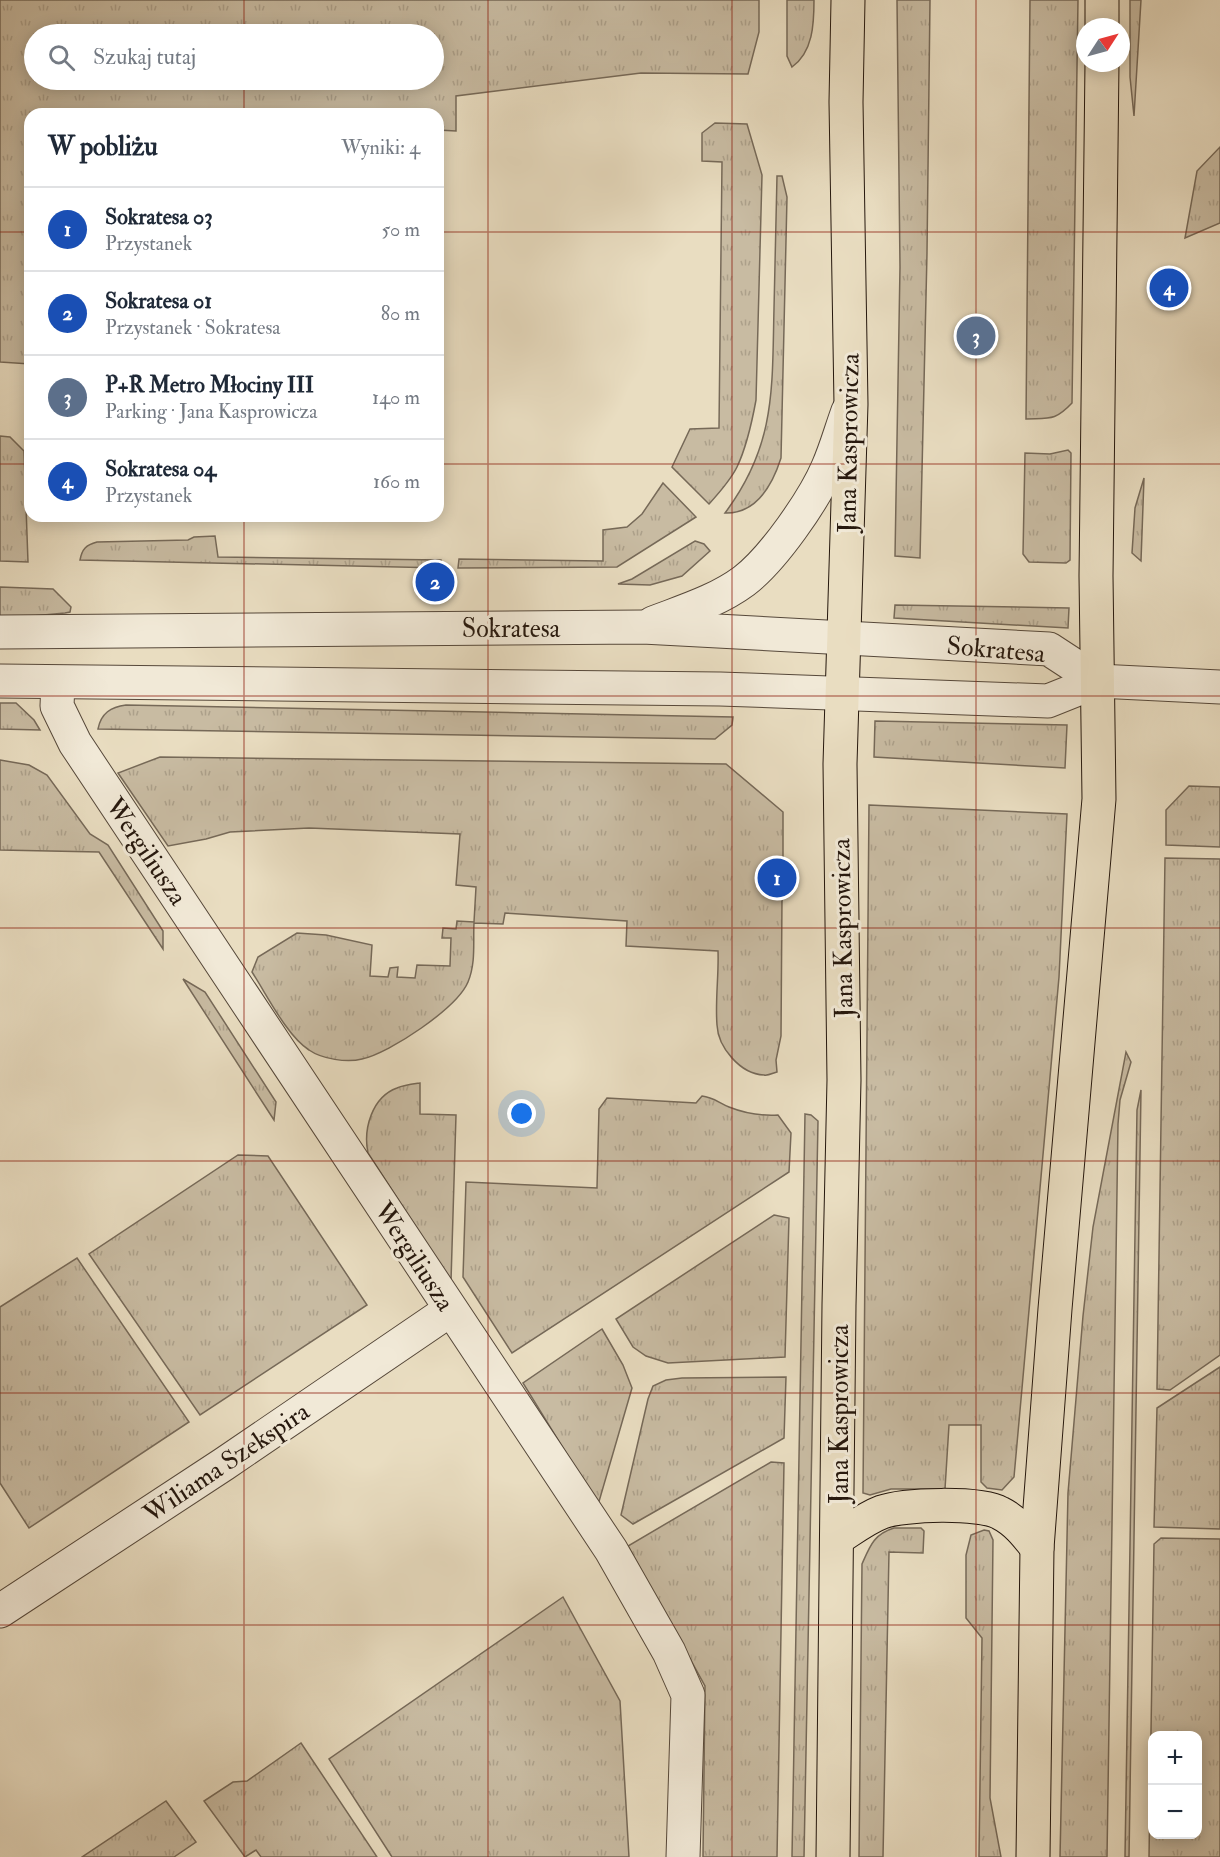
<!DOCTYPE html>
<html lang="pl">
<head>
<meta charset="utf-8">
<style>
  body { margin:0; font-family:"IM FELL Double Pica",serif; background:#f2f2f3; color:#1f2937 }
  .controls { position:absolute; right:18px; bottom:18px; display:grid; overflow:hidden; border-radius:12px; box-shadow:0 3px 15px #0003 }
  .controls button { width:54px; height:54px; display:grid; place-items:center; padding:0; border:0; border-bottom:2px solid #e0e1e3; background:#fff; color:#1f2937; font:30px sans-serif }
  .compass { position:absolute; left:1076px; top:18px; width:54px; height:54px; border-radius:50%; background:#fff; box-shadow:0 3px 15px #0003; rotate:54deg }
  .you { position:absolute; left:522px; top:1114px; width:21px; height:21px; margin:-15px; border:4px solid #fff; border-radius:50%; background:#1a73e8; box-shadow:0 0 0 9px #1a73e833 }
  .badge { display:grid; place-items:center; width:39px; height:39px; border-radius:50%; background:#8f2418; color:#fff; font-size:20px; font-weight:700 }
  .pin { position:absolute; translate:-50% -50%; border:3px solid #fff; box-shadow:0 2px 6px #0006 }
  .list { margin:0; padding:0; list-style:none }
  h2 { display:flex; justify-content:space-between; align-items:center; height:78px; margin:0; padding:0 24px; font-size:26px }
  h2 small { font-size:20px; font-weight:400; color:#747a83 }
  .list li { display:grid; grid-template-columns:39px 1fr auto; gap:18px; align-items:center; box-sizing:border-box; height:84px; padding:0 24px; border-top:2px solid #e0e1e3 }
  .list b { display:block; font-size:22px; white-space:nowrap }
  .list p { margin:0; font-size:20px; white-space:nowrap; color:#747a83 }
  .list em { font-size:20px; font-style:normal; color:#747a83 }
  .icon { flex:none; width:33px; height:33px; fill:none; stroke:currentColor; stroke-width:2; stroke-linecap:round; stroke-linejoin:round }
  .map { position:relative; flex:none; width:1220px; height:1857px; overflow:hidden }
  .search { position:absolute; background:#fff; box-shadow:0 3px 15px #0003; left:24px; top:24px; width:420px; height:66px; display:flex; align-items:center; gap:15px; box-sizing:border-box; padding:0 21px; border-radius:33px; color:#747a83; font-size:22px }
  .panel { position:absolute; background:#fff; box-shadow:0 3px 15px #0003; left:24px; top:108px; width:420px; height:414px; border-radius:18px }
  .map>svg:first-child { display:block }
</style>
</head>
<body>
<div class="map">
<svg width="1220" height="1857" viewBox="0 0 1220 1857">
  <defs>
    <pattern id="grass-tufts" width="24" height="20" patternUnits="userSpaceOnUse" patternTransform="scale(1.5)"><rect width="24" height="20" fill="#c8bba2"/><path d="M3 7l-1-3M5 7V3M7 7l1-3M15 17l-1-3M17 17v-4M19 17l1-3" fill="none" stroke="#aca08a"/></pattern>
  </defs>
  <rect width="100%" height="100%" fill="#e9ddc1"/>
  <filter id="stains"><feTurbulence type="fractalNoise" baseFrequency=".00333" numOctaves="4"/><feColorMatrix values="0 0 0 0 .2 0 0 0 0 .09 0 0 0 0 .02 0 0 0 .5 -.17"/></filter>
  <radialGradient id="worn" r=".72"><stop offset=".6" stop-color="#630" stop-opacity="0"/><stop offset="1" stop-color="#630" stop-opacity=".3"/></radialGradient>
  <g fill="url(#grass-tufts)" stroke="#766958" stroke-width="1.5" fill-rule="evenodd">
    <path d="M0,0H759V32L748,74L641,73L456,96V131L438,130V114H30V156H28L30,364L0,362ZM34,34H434V80H34Z"/>
    <path d="M787,0H814C814,24 813,52 792,67L787,56Z"/>
    <path d="M897,0H930L927,253L920,558L895,556L900,267Z"/>
    <path d="M1030,0H1078L1072,403C1055,421 1050,418 1026,419Z"/>
    <path d="M1130,0H1141L1134,116L1130,77Z"/>
    <path d="M715,123L747,124L762,175L756,400C752,422 747,446 737,467C730,481 719,493 709,504L672,467L690,429L719,428L722,162L702,161V133Z"/>
    <path d="M1220,147V223L1185,238L1197,171Z"/>
    <path d="M777,176H782L787,197L781,458C773,483 757,514 725,513C776,445 772,389 774,309C775,265 776,221 777,176Z"/>
    <path d="M0,436L10,437L24,451L28,562L0,561Z"/>
    <path d="M1068,450L1071,453L1070,560L1066,563L1029,562L1023,554L1025,453L1050,454Z"/>
    <path d="M1144,478L1141,561L1132,553L1135,508Z"/>
    <path d="M663,483L696,517L617,567L458,568L459,559L603,561V530L627,527L642,514Z"/>
    <path d="M215,536L218,557L441,560L442,568L80,560C82,549 86,545 97,542L188,540L194,537Z"/>
    <path d="M695,541L704,544L710,551L682,576L650,585L618,584L632,579Z"/>
    <path d="M0,587L53,589L71,607L70,612L65,613L0,619Z"/>
    <path d="M895,605L1069,608L1068,628L894,618Z"/>
    <path d="M0,703H16L34,720L40,730L0,729Z"/>
    <path d="M126,705L733,717L732,725L715,739L98,729C101,713 111,707 126,705Z"/>
    <path d="M875,721L1067,725L1065,768L874,757Z"/>
    <path d="M160,757L726,764L783,812V861L770,862V896L782,897L781,1036L776,1060L777,1072C773,1073 768,1076 764,1075C740,1074 718,1047 717,1025C715,1000 719,975 718,951L626,946L627,921L505,913L503,924L474,923C473,942 476,963 468,982C457,1008 390,1053 362,1059C347,1063 322,1059 309,1050C287,1036 267,995 252,972L258,957L297,933L326,935L372,945L370,976L388,977L390,968L398,967L397,977L415,978L417,965L450,966L451,938H442L443,928L456,929L457,921L474,922L476,887L456,885L460,834L309,828L230,832L206,839L168,846L118,773Z"/>
    <path d="M0,760L29,765L47,775L90,834L108,845L163,931V949L99,852L0,850Z"/>
    <path d="M1189,786L1220,787V847L1166,845V810Z"/>
    <path d="M869,805L1067,814L1059,977L1014,1477L1002,1490L987,1488L981,1482V1425H949L945,1489H891L870,1495L863,1493Z"/>
    <path d="M1165,858L1220,859V1355L1170,1390L1157,1389Z"/>
    <path d="M183,979L205,992L276,1102L274,1120Z"/>
    <path d="M1126,1052L1131,1062L1120,1100L1118,1124L1107,1857H1060L1068,1493L1083,1316L1093,1227Z"/>
    <path d="M420,1083V1114L456,1115L451,1281L368,1153C363,1129 372,1097 397,1088C404,1085 413,1084 420,1083Z"/>
    <path d="M1141,1090L1129,1857H1125L1137,1110Z"/>
    <path d="M702,1096C713,1097 719,1103 729,1107C744,1113 761,1116 778,1115L791,1133L789,1172L512,1353L463,1277L466,1182L597,1188L599,1109L607,1098L696,1103Z"/>
    <path d="M805,1114L811,1115L818,1121L804,1857H792Z"/>
    <path d="M238,1155L268,1156L367,1305L200,1415L89,1254Z"/>
    <path d="M774,1215L789,1218L785,1357L668,1363L646,1356L633,1347L616,1319Z"/>
    <path d="M77,1258L189,1422L29,1528L0,1483V1307Z"/>
    <path d="M602,1329L623,1365L632,1388L598,1505L523,1383Z"/>
    <path d="M1220,1367V1529L1154,1527L1157,1408Z"/>
    <path d="M786,1377L784,1438L633,1524L621,1515L648,1399L653,1386L666,1380L682,1378Z"/>
    <path d="M771,1462L784,1463L777,1857H703L705,1686L628,1546Z"/>
    <path d="M894,1528H921L924,1531L923,1553L889,1552L883,1857H859L862,1564C870,1546 874,1534 894,1528Z"/>
    <path d="M984,1530L989,1531L993,1540L990,1798L1001,1857H979L982,1638L966,1618V1555L971,1535Z"/>
    <path d="M1161,1538L1220,1539V1857H1149L1154,1544ZM1152,1736H1198V1834H1152Z"/>
    <path d="M563,1597L620,1701L629,1857H392L329,1759Z"/>
    <path d="M301,1743L377,1857H261L256,1850L245,1857L204,1801L233,1782L247,1781Z"/>
    <path d="M166,1801L196,1842L174,1857H82Z"/>
  </g>
  <g fill="none" stroke-linecap="round" stroke-linejoin="round">
    <defs>
      <g id="minor">
        <path d="M653,623C684,611 717,601 744,581C773,559 814,500 828,467C836,449 841,430 848,411"/>
        <path d="M0,632L643,627L1049,649L1098,681"/>
        <path d="M0,681L720,689L1048,701L1098,681L1220,687"/>
        <path d="M58,683L57,706L75,743L611,1550L669,1652L688,1695L683,1857"/>
        <path d="M0,1611L224,1464L450,1310"/>
      </g>
      <g id="major">
        <path d="M1102,27V0"/>
        <path d="M838,1538C852,1529 866,1518 882,1512C904,1504 980,1502 1000,1513C1016,1521 1026,1534 1037,1548"/>
        <path d="M833,1857L839,1305L844,1080L840,764L851,404L846,102L848,0"/>
        <path d="M1033,1857L1037,1548L1055,1309L1099,799L1096,576L1102,63"/>
      </g>
    </defs>
    <use href="#minor" stroke="#56483a" stroke-width="35"/>
    <use href="#major" stroke="#25170d" stroke-width="35"/>
    <use href="#minor" stroke="#f1e9d7" stroke-width="33"/>
    <use href="#major" stroke="#e9ddc1" stroke-width="33"/>
  </g>
  <path fill="none" stroke="#8f2418" stroke-width="1.5" stroke-opacity="0.55" d="M244,0V34M488,0V1857M732,0V1857M976,0V1857M244,80V114M0,232H30M438,232H1220M0,464H30M438,464H1220M244,516V1857M0,696H1220M0,928H1220M0,1161H1220M0,1393H1220M0,1625H1220"/>
  <g text-anchor="middle" stroke-width="6" stroke-linejoin="round" paint-order="stroke">
    <g font-size="26" fill="#25170d" stroke="#f1e9d7">
      <text transform="translate(848 443) rotate(-89)" y="9">Jana Kasprowicza</text>
      <text x="511" y="637">Sokratesa</text>
      <text transform="translate(996 649) rotate(5)" y="9">Sokratesa</text>
      <text transform="translate(147 851) rotate(56)" y="9">Wergiliusza</text>
      <text transform="translate(842 928) rotate(-91)" y="9">Jana Kasprowicza</text>
      <text transform="translate(415 1256) rotate(57)" y="9">Wergiliusza</text>
      <text transform="translate(839 1414) rotate(-90)" y="9">Jana Kasprowicza</text>
      <text transform="translate(226 1462) rotate(-34)" y="9">Wiliama Szekspira</text>
    </g>
  </g>
  <rect width="100%" height="100%" filter="url(#stains)"/>
  <rect width="100%" height="100%" fill="url(#worn)"/>
</svg>
<div class="controls">
<button>+</button>
<button>−</button>
</div>
<svg class="compass" viewBox="-18 -18 36 36"><path d="M0-13l5 13h-10z" fill="#e53935"/><path d="M0 13l5-13h-10z" fill="#747a83"/></svg>
<div class="you"></div>
<div class="pin badge" style="left:777px;top:878px;background:#1a4fb4">1</div>
<div class="pin badge" style="left:435px;top:582px;background:#1a4fb4">2</div>
<div class="pin badge" style="left:976px;top:336px;background:#5c6f8a">3</div>
<div class="pin badge" style="left:1169px;top:288px;background:#1a4fb4">4</div>
<div class="search"><svg class="icon" aria-label="search" viewBox="0 0 24 24"><circle cx="10" cy="10" r="6"/><path d="M15 15l6 6"/></svg>Szukaj tutaj</div>
<section class="panel">
<h2>W pobliżu<small>Wyniki: 4</small></h2>
<ul class="list">
<li><span class="badge" style="background:#1a4fb4">1</span><div><b>Sokratesa 03</b><p>Przystanek</p></div><em>50 m</em></li>
<li><span class="badge" style="background:#1a4fb4">2</span><div><b>Sokratesa 01</b><p>Przystanek · Sokratesa</p></div><em>80 m</em></li>
<li><span class="badge" style="background:#5c6f8a">3</span><div><b>P+R Metro Młociny III</b><p>Parking · Jana Kasprowicza</p></div><em>140 m</em></li>
<li><span class="badge" style="background:#1a4fb4">4</span><div><b>Sokratesa 04</b><p>Przystanek</p></div><em>160 m</em></li>
</ul>
</section>
</div>
</body>
</html>
